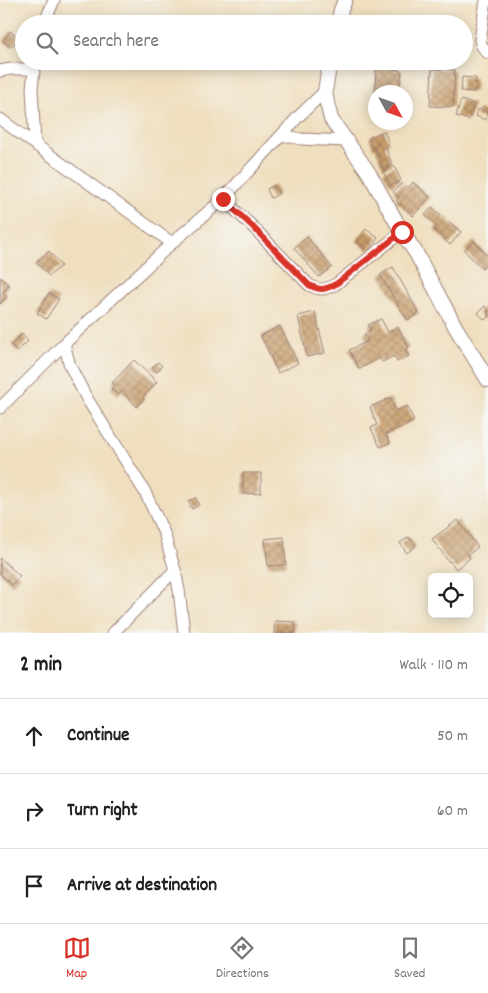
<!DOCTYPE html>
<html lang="en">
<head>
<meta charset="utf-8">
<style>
  body { margin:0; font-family:Dekko,sans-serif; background:#f2f2f2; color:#222 }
  .controls { position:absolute; right:15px; bottom:15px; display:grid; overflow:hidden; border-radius:8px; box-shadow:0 2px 12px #0003 }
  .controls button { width:45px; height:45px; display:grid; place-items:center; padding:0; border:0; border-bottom:1px solid #e0e0e0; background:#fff; color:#222; font:25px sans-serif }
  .compass { position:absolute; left:368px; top:85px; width:45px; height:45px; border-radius:50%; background:#fff; box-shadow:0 2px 12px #0003; rotate:130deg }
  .stop { position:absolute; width:15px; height:15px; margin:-11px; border:4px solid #d93025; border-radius:50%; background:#fff }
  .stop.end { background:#d93025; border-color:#fff; box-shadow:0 1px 5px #0008 }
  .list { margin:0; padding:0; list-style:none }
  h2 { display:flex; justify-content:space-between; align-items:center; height:65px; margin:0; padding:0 20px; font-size:21px }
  h2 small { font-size:16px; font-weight:400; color:#767676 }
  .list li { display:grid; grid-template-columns:32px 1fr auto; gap:15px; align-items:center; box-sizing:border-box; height:75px; padding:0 20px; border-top:1px solid #e0e0e0 }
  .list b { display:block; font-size:19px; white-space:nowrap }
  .list em { font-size:16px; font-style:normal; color:#767676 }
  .icon { flex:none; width:28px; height:28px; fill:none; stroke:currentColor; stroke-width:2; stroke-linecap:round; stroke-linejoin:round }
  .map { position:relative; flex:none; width:488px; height:633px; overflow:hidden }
  .search { position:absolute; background:#fff; box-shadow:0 2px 12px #0003; left:15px; right:15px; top:15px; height:55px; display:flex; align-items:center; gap:12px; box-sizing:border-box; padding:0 18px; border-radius:28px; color:#767676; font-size:19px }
  .sheet { height:290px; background:#fff }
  nav { display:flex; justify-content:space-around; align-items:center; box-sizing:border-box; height:70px; border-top:1px solid #e0e0e0; background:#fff; font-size:14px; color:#767676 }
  nav a { display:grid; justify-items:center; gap:2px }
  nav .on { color:#d93025 }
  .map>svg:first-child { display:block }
</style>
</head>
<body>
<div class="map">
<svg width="488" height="633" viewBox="0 0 488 633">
  <defs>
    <pattern id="building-cross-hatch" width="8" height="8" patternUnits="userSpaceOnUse" patternTransform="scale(1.25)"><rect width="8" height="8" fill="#c89d6a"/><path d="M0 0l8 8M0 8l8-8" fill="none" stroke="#a47f57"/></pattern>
  </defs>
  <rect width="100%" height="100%" fill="#f6f6f2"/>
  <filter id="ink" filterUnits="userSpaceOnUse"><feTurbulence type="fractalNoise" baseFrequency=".02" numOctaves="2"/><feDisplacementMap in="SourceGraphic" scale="10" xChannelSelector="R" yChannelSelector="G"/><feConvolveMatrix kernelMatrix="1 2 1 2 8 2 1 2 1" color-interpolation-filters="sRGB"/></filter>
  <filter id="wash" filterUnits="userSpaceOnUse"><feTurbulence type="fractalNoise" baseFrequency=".0096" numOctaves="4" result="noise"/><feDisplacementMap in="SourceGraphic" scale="20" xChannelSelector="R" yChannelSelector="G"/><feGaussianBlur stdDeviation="1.12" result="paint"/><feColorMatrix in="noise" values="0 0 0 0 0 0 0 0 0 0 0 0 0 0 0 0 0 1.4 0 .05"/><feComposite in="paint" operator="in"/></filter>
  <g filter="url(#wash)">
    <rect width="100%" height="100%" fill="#efdfbf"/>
    <g id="blocks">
      <g fill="url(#building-cross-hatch)">
        <path d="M10,31L19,38L11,47L3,41Z"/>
        <path d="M376,68L399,70L402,72L399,92H375Z"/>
        <path d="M432,69L455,70L453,107L430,106Z"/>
        <path d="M462,77L476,78L475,92L461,91Z"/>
        <path d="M461,100L474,104L469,120L456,116Z"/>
        <path d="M478,109L488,112L486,120L476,116Z"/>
        <path d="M384,131L389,143L385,145L392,165L383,168L375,148L373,149L369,137Z"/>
        <path d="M394,166L401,180L391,186L383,172Z"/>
        <path d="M413,182L430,197L413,216L396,201L399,197L393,192L402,183L408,188Z"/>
        <path d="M274,185L279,194L271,198L267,189Z"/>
        <path d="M432,207L461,232L450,245L434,230L437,226L425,215Z"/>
        <path d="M366,229L378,238L368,251L356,241Z"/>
        <path d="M307,237L332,267L319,277L294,248Z"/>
        <path d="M474,241L488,256V263L482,269L464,250Z"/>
        <path d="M49,251L61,266L49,276L36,262Z"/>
        <path d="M393,267L419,313L407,320L380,275Z"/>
        <path d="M0,277L9,285L3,293L7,296L0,304Z"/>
        <path d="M49,293L59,299L46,319L37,313Z"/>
        <path d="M485,306L488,310V317L485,320L478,313Z"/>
        <path d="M315,312L325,353L307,357L298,316Z"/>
        <path d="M381,319L388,332L398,327L409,348L405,350L409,356L397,362L394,356L382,362L380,358L359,369L349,350L368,341L364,334L371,330L368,325Z"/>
        <path d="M280,326L298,363L278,373L261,336Z"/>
        <path d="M22,334L28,341L17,352L11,345Z"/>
        <path d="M134,360L157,382L143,397L144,399L137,407L122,391L118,395L111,389L115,385L112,383Z"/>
        <path d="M158,362L162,366L157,372L152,368Z"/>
        <path d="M390,398L396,411L407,406L414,421L386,434L390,443L380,447L371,428L377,425L370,407Z"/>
        <path d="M243,473H261V493L243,494Z"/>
        <path d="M196,498L199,505L192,509L188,501Z"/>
        <path d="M458,520L478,547L468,555L470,558L456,569L450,561L449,562L432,539Z"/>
        <path d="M284,537L286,565L268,566L265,539Z"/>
        <path d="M409,537L416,546L407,553L400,543Z"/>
        <path d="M0,558L20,576L12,585L0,574Z"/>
        <path d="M275,621L295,622V633H274Z"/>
      </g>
    </g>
  </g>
  <g filter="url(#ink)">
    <use href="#blocks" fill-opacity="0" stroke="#9c7f75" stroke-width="1"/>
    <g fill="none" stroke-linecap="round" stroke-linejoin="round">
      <defs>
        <g id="minor">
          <path d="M486,0L480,40C481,46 483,49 488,53"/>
          <path d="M44,24L54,0"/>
          <path d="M0,71L11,69H33"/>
          <path d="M0,119L172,243"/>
          <path d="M282,135L301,139L347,141"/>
          <path d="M35,144L32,88L35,61"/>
          <path d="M223,199L251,225L309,285C321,291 324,290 336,284L402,232"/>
          <path d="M64,344L70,366L86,397L145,492L164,533L175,570L179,590L184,633"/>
          <path d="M0,408L64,344L172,243L223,199L298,117L325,91"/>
          <path d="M113,633L175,570"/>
        </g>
        <g id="tertiary">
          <path d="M338,24L341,10L345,0"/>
          <path d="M330,61L325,91L327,103L331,119L369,173L402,232L416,253L456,328L488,380"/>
        </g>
      </defs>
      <use href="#minor" stroke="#9c7f75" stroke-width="13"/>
      <use href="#tertiary" stroke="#9c7f75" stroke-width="16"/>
      <use href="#minor" stroke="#fff" stroke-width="11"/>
      <use href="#tertiary" stroke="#fff" stroke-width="14"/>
    </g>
  </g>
  <g fill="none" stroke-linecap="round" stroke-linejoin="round" filter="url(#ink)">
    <path stroke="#d93025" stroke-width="6" d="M223,199L251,225L309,285C321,291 324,290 336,284L402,232"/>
  </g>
</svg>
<div class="controls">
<button><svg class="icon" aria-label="locate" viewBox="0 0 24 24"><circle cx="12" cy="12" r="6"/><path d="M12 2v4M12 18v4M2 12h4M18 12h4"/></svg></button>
</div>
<svg class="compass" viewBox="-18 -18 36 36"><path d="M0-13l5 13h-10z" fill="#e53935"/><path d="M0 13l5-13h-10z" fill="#767676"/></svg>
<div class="stop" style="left:402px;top:232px"></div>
<div class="stop end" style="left:223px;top:199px"></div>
<div class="search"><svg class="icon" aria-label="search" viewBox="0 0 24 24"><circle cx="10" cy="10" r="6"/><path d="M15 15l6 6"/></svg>Search here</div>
</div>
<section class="sheet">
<h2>2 min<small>Walk · 110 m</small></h2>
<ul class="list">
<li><svg class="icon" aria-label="ahead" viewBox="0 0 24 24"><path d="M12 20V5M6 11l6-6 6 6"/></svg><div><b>Continue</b></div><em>50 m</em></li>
<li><svg class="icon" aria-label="right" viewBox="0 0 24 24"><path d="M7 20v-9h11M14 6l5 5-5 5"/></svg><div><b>Turn right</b></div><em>60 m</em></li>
<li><svg class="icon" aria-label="arrive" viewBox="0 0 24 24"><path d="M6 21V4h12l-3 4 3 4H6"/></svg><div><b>Arrive at destination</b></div></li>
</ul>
</section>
<nav>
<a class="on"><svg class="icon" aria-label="map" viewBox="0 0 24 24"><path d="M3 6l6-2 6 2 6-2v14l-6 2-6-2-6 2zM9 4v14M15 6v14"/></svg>Map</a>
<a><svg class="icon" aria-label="directions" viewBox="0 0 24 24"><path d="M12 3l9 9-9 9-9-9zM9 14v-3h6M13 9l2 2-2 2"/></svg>Directions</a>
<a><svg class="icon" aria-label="saved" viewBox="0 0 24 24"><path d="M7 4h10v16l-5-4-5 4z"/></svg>Saved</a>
</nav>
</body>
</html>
